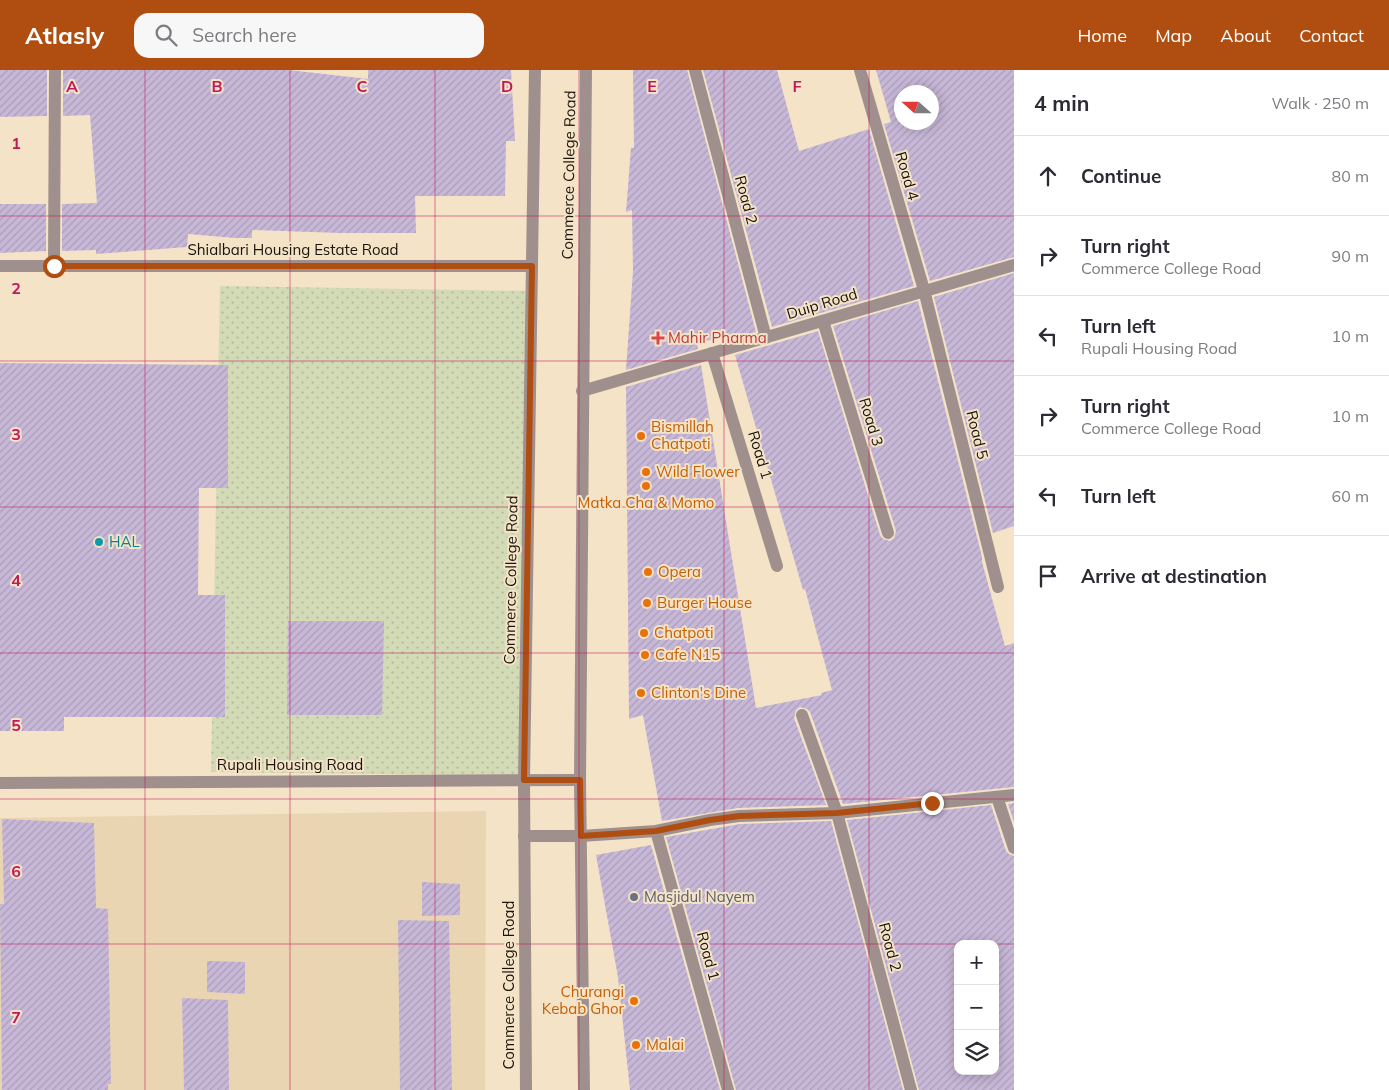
<!DOCTYPE html>
<html lang="en">
<head>
<meta charset="utf-8">
<style>
  body { margin:0; font-family:Mulish,sans-serif; background:#f7f7f7; color:#2b2b33 }
  .controls { position:absolute; right:15px; bottom:15px; display:grid; overflow:hidden; border-radius:10px; box-shadow:0 2px 12px #0003 }
  .controls button { width:45px; height:45px; display:grid; place-items:center; padding:0; border:0; border-bottom:1px solid #e1e1e2; background:#fff; color:#2b2b33; font:25px sans-serif }
  .compass { position:absolute; left:894px; top:15px; width:45px; height:45px; border-radius:50%; background:#fff; box-shadow:0 2px 12px #0003; rotate:291deg }
  .stop { position:absolute; width:15px; height:15px; margin:-11px; border:4px solid #b04e11; border-radius:50%; background:#fff }
  .stop.end { background:#b04e11; border-color:#fff; box-shadow:0 1px 5px #0008 }
  .list { margin:0; padding:0; list-style:none }
  h2 { display:flex; justify-content:space-between; align-items:center; height:65px; margin:0; padding:0 20px; font-size:21px }
  h2 small { font-size:16px; font-weight:400; color:#7c7c81 }
  .list li { display:grid; grid-template-columns:32px 1fr auto; gap:15px; align-items:center; box-sizing:border-box; height:80px; padding:0 20px; border-top:1px solid #e1e1e2 }
  .list b { display:block; font-size:19px; white-space:nowrap }
  .list p { margin:0; font-size:16px; white-space:nowrap; color:#7c7c81 }
  .list em { font-size:16px; font-style:normal; color:#7c7c81 }
  .icon { flex:none; width:28px; height:28px; fill:none; stroke:currentColor; stroke-width:2; stroke-linecap:round; stroke-linejoin:round }
  .map { position:relative; flex:none; width:1014px; height:1020px; overflow:hidden }
  header { display:flex; align-items:center; gap:30px; box-sizing:border-box; height:70px; padding:0 25px; background:#b04e11; color:#fff }
  header strong { font-size:24px }
  nav { display:flex; gap:28px; margin-inline-start:auto; font-size:18px }
  .search { width:350px; height:45px; background:#f7f7f7; display:flex; align-items:center; gap:12px; box-sizing:border-box; padding:0 18px; border-radius:15px; color:#7c7c81; font-size:19px }
  main { display:flex }
  aside { flex:1; background:#fff }
  .map>svg:first-child { display:block }
</style>
</head>
<body>
<header>
<strong>Atlasly</strong>
<div class="search"><svg class="icon" aria-label="search" viewBox="0 0 24 24"><circle cx="10" cy="10" r="6"/><path d="M15 15l6 6"/></svg>Search here</div>
<nav><a>Home</a><a>Map</a><a>About</a><a>Contact</a></nav>
</header>
<main>
<div class="map">
<svg width="1014" height="1020" viewBox="0 0 1014 1020">
  <defs>
    <pattern id="park-dots" width="8" height="8" patternUnits="userSpaceOnUse" patternTransform="scale(1.25)"><rect width="8" height="8" fill="#d2dab6"/><path d="M2 2h.1M6 6h.1" fill="none" stroke="#b4ba9b" stroke-width="1.8" stroke-linecap="round"/></pattern>
    <pattern id="building-hatch" width="6" height="6" patternUnits="userSpaceOnUse" patternTransform="scale(1.25)"><rect width="6" height="6" fill="#c8b8d8"/><path d="M-1 1l2-2M0 6l6-6M5 7l2-2" fill="none" stroke="#ab9db8"/></pattern>
  </defs>
  <rect width="100%" height="100%" fill="#f4e3c7"/>
  <path fill="#ead5b3" d="M486,741L485,1020H0V748Z"/>
  <path fill="url(#park-dots)" d="M220,216L533,221L524,706L211,702Z"/>
  <g fill="url(#building-hatch)" fill-rule="evenodd">
    <path d="M0,0H47V46L0,47Z"/>
    <path d="M63,0H289L368,9V0H511L515,71H506L505,126H415L416,163H340L252,160V168H235L188,164L187,177L96,184V180L62,181V134L97,133L90,45L63,46Z"/>
    <path d="M633,0H687L756,262L731,269L730,266L697,273L698,279L626,300L633,201L632,140L626,142L631,78H634Z"/>
    <path d="M703,0H777L799,81L869,59L914,216L772,257Z"/>
    <path d="M876,0H1014V187L930,211L884,54L891,52ZM902,22H932V52H902Z"/>
    <path d="M0,134H46V181L0,183Z"/>
    <path d="M1014,203V456L993,463L934,227Z"/>
    <path d="M918,231L982,487V492L1005,576L1014,573V717L843,734L810,642L807,639L800,637L796,640L794,648L826,735L738,738L662,751L643,645L629,649L626,317L701,295L756,638L822,625L821,623L832,620L805,519L803,520L735,285L818,261L880,465L883,469L890,471L894,468L896,461L833,256Z"/>
    <path d="M0,293L228,295V418H199L198,525H225V647H64V661H0Z"/>
    <path d="M288,551H384L382,645H287Z"/>
    <path d="M1014,733V752L1008,734Z"/>
    <path d="M991,735L1006,781L1009,784L1014,786V1020H919L847,750ZM958,874H995V1001H958Z"/>
    <path d="M2,749L94,753L96,838L108,839L111,1014H108V1020H2L0,834H4Z"/>
    <path d="M831,751L903,1020H736L666,767L740,754Z"/>
    <path d="M651,775L720,1020H630L618,907L596,785Z"/>
    <path d="M422,812L460,814V845L422,846Z"/>
    <path d="M398,850L449,851L452,1020H400Z"/>
    <path d="M207,891L245,892V924L207,922Z"/>
    <path d="M182,928L228,930L229,1020H184Z"/>
  </g>
  <g fill="none" stroke-linecap="round" stroke-linejoin="round">
    <g stroke="#9f908d" stroke-width="12">
      <path d="M695,0L766,268"/>
      <path d="M860,0L924,220L998,517"/>
      <path d="M0,196H532"/>
      <path d="M54,196L55,0"/>
      <path d="M823,251L888,463"/>
      <path d="M712,283L777,496"/>
      <path d="M582,321L1014,195"/>
      <path d="M802,645L837,743L911,1020"/>
      <path d="M0,713L580,710"/>
      <path d="M997,727L1014,778"/>
      <path d="M656,761L728,1020"/>
      <path d="M581,766L656,761L710,750L739,746L837,743L1014,725"/>
    </g>
    <g stroke="#9f908d" stroke-width="12">
      <path d="M524,766H581"/>
      <path d="M526,1020L524,710L535,0"/>
      <path d="M584,1020L580,710L586,0"/>
    </g>
  </g>
  <g fill="none" stroke-linecap="round" stroke-linejoin="round">
    <path stroke="#b04e11" stroke-width="6" d="M54,196H532L524,710H580L581,766L656,761L710,750L739,746L837,743L932,733"/>
  </g>
  <path fill="none" stroke="#c2185b" stroke-width="1" stroke-opacity="0.55" d="M145,0V1020M290,0V1020M435,0V1020M579,0V1020M724,0V1020M869,0V1020M0,146H1014M0,291H1014M0,437H1014M0,583H1014M0,729H1014M0,874H958M995,874H1014"/>
  <path fill="#e0444e" stroke="#f4e3c7" stroke-width="2" d="M655.5 260.5h5v5h5v5h-5v5h-5v-5h-5v-5h5z"/>
  <g fill="#e8710a" stroke="#f4e3c7" stroke-width="2">
    <circle cx="641" cy="366" r="5"/>
    <circle cx="646" cy="402" r="5"/>
    <circle cx="646" cy="416" r="5"/>
    <circle cx="648" cy="502" r="5"/>
    <circle cx="647" cy="533" r="5"/>
    <circle cx="644" cy="563" r="5"/>
    <circle cx="645" cy="585" r="5"/>
    <circle cx="641" cy="623" r="5"/>
    <circle cx="634" cy="931" r="5"/>
    <circle cx="636" cy="975" r="5"/>
  </g>
  <circle fill="#0f9aa8" stroke="#f4e3c7" stroke-width="2" cx="99" cy="472" r="5"/>
  <circle fill="#6b7280" stroke="#f4e3c7" stroke-width="2" cx="634" cy="827" r="5"/>
  <g text-anchor="middle" stroke-width="4" stroke-linejoin="round" paint-order="stroke">
    <g font-size="15" fill="#1a140a" stroke="#f4e3c7">
      <text transform="translate(569 105) rotate(-89)" y="5">Commerce College Road</text>
      <text transform="translate(907 106) rotate(74)" y="5">Road 4</text>
      <text transform="translate(746 130) rotate(75)" y="5">Road 2</text>
      <text x="293" y="185">Shialbari Housing Estate Road</text>
      <text transform="translate(822 234) rotate(-17)" y="5">Duip Road</text>
      <text transform="translate(871 352) rotate(73)" y="5">Road 3</text>
      <text transform="translate(977 365) rotate(76)" y="5">Road 5</text>
      <text transform="translate(760 385) rotate(73)" y="5">Road 1</text>
      <text transform="translate(511 510) rotate(-89)" y="5">Commerce College Road</text>
      <text x="290" y="700">Rupali Housing Road</text>
      <text transform="translate(890 877) rotate(75)" y="5">Road 2</text>
      <text transform="translate(708 886) rotate(75)" y="5">Road 1</text>
      <text transform="translate(509 915) rotate(-90)" y="5">Commerce College Road</text>
    </g>
    <g font-size="15" fill="#be3a42" stroke="#f4e3c7" text-anchor="start">
      <text x="668" y="273">Mahir Pharma</text>
    </g>
    <g font-size="15" fill="#c56008" stroke="#f4e3c7" text-anchor="start">
      <text x="651" y="362">Bismillah<tspan x="651" dy="17">Chatpoti</tspan></text>
      <text x="656" y="407">Wild Flower</text>
      <text x="646" y="438" text-anchor="middle">Matka Cha &amp; Momo</text>
      <text x="658" y="507">Opera</text>
      <text x="657" y="538">Burger House</text>
      <text x="654" y="568">Chatpoti</text>
      <text x="655" y="590">Cafe N15</text>
      <text x="651" y="628">Clinton's Dine</text>
      <text x="624" y="927" text-anchor="end">Churangi<tspan x="624" dy="17">Kebab Ghor</tspan></text>
      <text x="646" y="980">Malai</text>
    </g>
    <g font-size="15" fill="#0d838f" stroke="#f4e3c7" text-anchor="start">
      <text x="109" y="477">HAL</text>
    </g>
    <g font-size="15" fill="#5b616d" stroke="#f4e3c7" text-anchor="start">
      <text x="644" y="832">Masjidul Nayem</text>
    </g>
  </g>
  <g font-size="16" text-anchor="middle" font-weight="bold" fill="#c2185b" stroke="#f4e3c7" stroke-width="4" stroke-linejoin="round" paint-order="stroke">
    <text x="72" y="22">A</text>
    <text x="217" y="22">B</text>
    <text x="362" y="22">C</text>
    <text x="507" y="22">D</text>
    <text x="652" y="22">E</text>
    <text x="797" y="22">F</text>
    <text x="16" y="79">1</text>
    <text x="16" y="224">2</text>
    <text x="16" y="370">3</text>
    <text x="16" y="516">4</text>
    <text x="16" y="661">5</text>
    <text x="16" y="807">6</text>
    <text x="16" y="953">7</text>
  </g>
</svg>
<div class="controls">
<button>+</button>
<button>−</button>
<button><svg class="icon" aria-label="layers" viewBox="0 0 24 24"><path d="M12 4l9 5-9 5-9-5zM3 14l9 5 9-5"/></svg></button>
</div>
<svg class="compass" viewBox="-18 -18 36 36"><path d="M0-13l5 13h-10z" fill="#e53935"/><path d="M0 13l5-13h-10z" fill="#7c7c81"/></svg>
<div class="stop" style="left:54px;top:196px"></div>
<div class="stop end" style="left:932px;top:733px"></div>
</div>
<aside>
<h2>4 min<small>Walk · 250 m</small></h2>
<ul class="list">
<li><svg class="icon" aria-label="ahead" viewBox="0 0 24 24"><path d="M12 20V5M6 11l6-6 6 6"/></svg><div><b>Continue</b></div><em>80 m</em></li>
<li><svg class="icon" aria-label="right" viewBox="0 0 24 24"><path d="M7 20v-9h11M14 6l5 5-5 5"/></svg><div><b>Turn right</b><p>Commerce College Road</p></div><em>90 m</em></li>
<li><svg class="icon" aria-label="left" viewBox="0 0 24 24"><path d="M17 20v-9H6M10 6l-5 5 5 5"/></svg><div><b>Turn left</b><p>Rupali Housing Road</p></div><em>10 m</em></li>
<li><svg class="icon" aria-label="right" viewBox="0 0 24 24"><path d="M7 20v-9h11M14 6l5 5-5 5"/></svg><div><b>Turn right</b><p>Commerce College Road</p></div><em>10 m</em></li>
<li><svg class="icon" aria-label="left" viewBox="0 0 24 24"><path d="M17 20v-9H6M10 6l-5 5 5 5"/></svg><div><b>Turn left</b></div><em>60 m</em></li>
<li><svg class="icon" aria-label="arrive" viewBox="0 0 24 24"><path d="M6 21V4h12l-3 4 3 4H6"/></svg><div><b>Arrive at destination</b></div></li>
</ul>
</aside>
</main>
</body>
</html>
